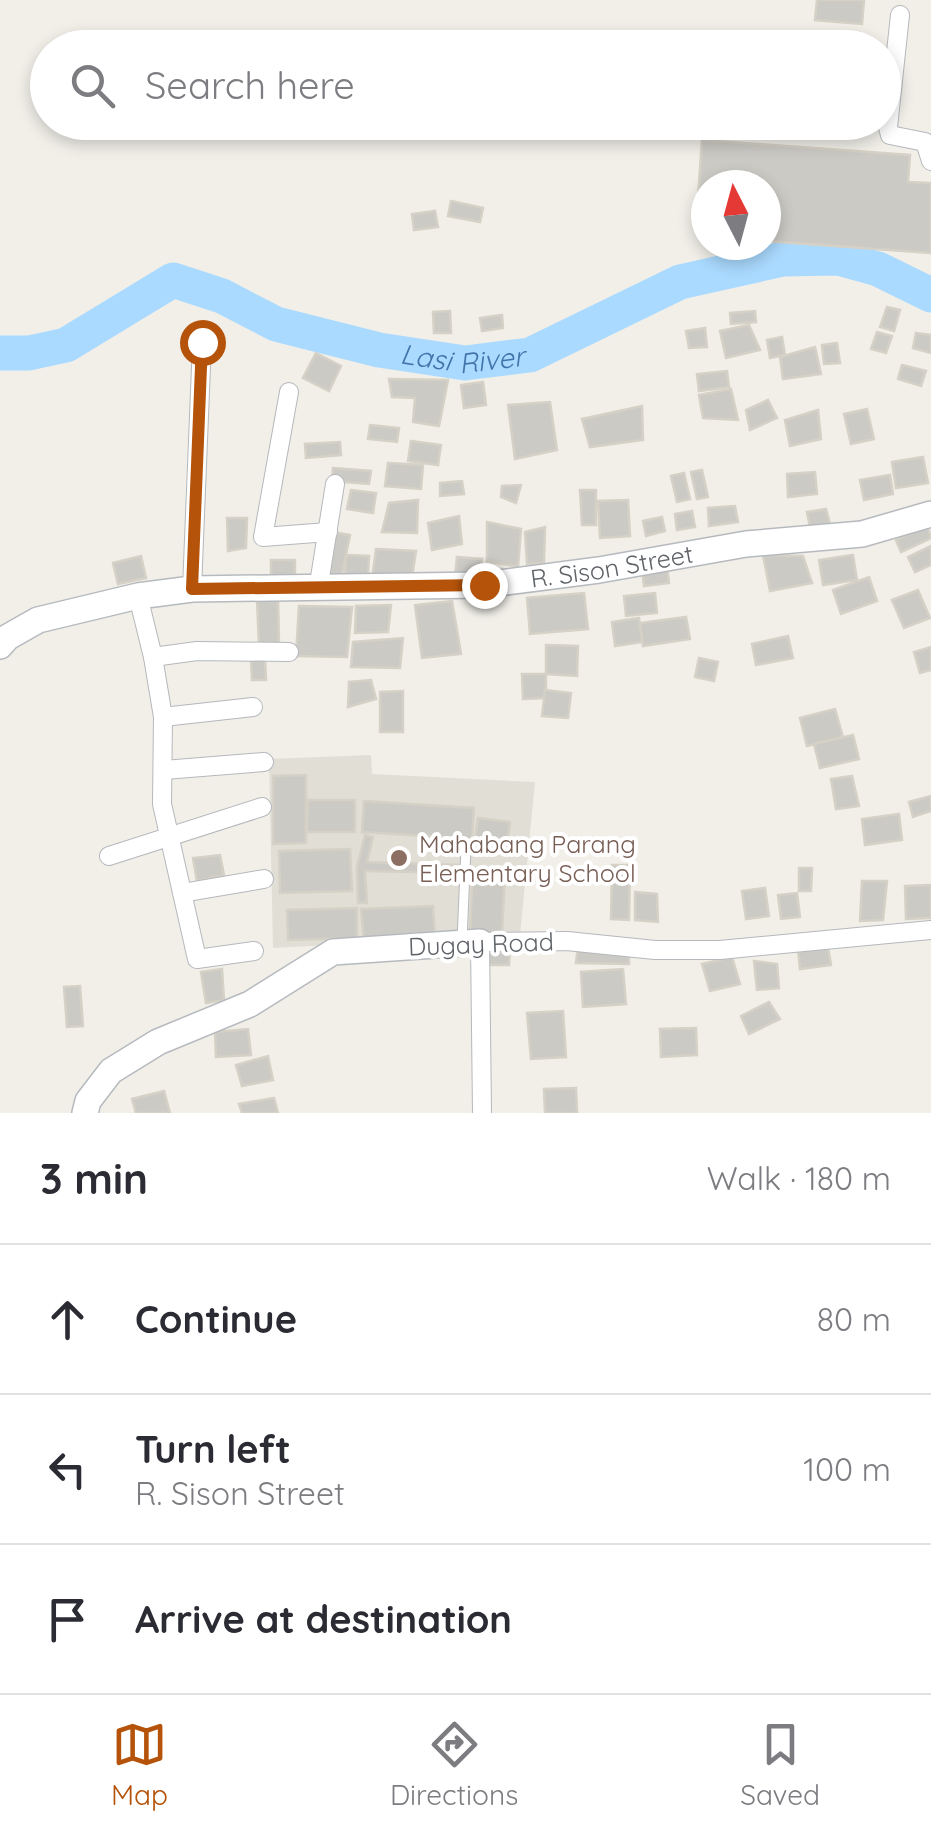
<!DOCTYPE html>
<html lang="en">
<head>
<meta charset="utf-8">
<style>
  body { margin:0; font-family:Quicksand,sans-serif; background:#f2f2f3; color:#2b2b33 }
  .compass { position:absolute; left:691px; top:170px; width:90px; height:90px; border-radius:50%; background:#fff; box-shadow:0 5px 15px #0003; rotate:354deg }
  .stop { position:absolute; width:30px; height:30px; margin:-22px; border:8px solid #b45309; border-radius:50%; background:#fff }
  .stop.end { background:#b45309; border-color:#fff; box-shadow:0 2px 10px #0008 }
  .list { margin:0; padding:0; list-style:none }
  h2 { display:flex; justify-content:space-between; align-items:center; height:130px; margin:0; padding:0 40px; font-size:42px }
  h2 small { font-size:32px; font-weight:400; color:#7c7c81 }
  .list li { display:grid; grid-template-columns:65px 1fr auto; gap:30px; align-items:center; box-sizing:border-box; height:150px; padding:0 40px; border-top:2px solid #e1e1e2 }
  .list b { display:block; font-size:38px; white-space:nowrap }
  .list p { margin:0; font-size:32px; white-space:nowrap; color:#7c7c81 }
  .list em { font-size:32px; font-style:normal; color:#7c7c81 }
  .icon { flex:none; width:55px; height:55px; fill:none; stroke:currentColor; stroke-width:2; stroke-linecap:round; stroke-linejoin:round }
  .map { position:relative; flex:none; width:931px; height:1113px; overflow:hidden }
  .search { position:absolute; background:#fff; box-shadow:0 5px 15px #0003; left:30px; right:30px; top:30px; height:110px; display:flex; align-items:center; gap:25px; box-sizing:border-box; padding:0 35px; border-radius:55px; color:#7c7c81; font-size:38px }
  .sheet { height:580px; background:#fff }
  nav { display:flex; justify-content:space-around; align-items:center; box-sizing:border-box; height:140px; border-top:2px solid #e1e1e2; background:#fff; font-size:28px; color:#7c7c81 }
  nav a { display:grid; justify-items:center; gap:5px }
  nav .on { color:#b45309 }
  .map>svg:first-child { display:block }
</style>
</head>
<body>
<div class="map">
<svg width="931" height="1113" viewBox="0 0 931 1113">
  <rect width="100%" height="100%" fill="#f1efe8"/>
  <path fill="#e1ded6" d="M371,755L372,774L535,782L520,935L273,948L269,759Z"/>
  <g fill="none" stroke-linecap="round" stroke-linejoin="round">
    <path stroke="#aadaff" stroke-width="35" id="s1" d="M0,353H29L66,345L173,280L222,296L276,324L379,350L465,363L530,355L680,282L783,259L838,258L878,269L931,295"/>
  </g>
  <g fill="#cccac5" stroke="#d6d1c6" stroke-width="2.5">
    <path d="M817,0H864L862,24L815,20Z"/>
    <path d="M702,140L910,155L908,182L931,183V253L766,241V185H706V212L697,211Z"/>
    <path d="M451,201L483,208L480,222L448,216Z"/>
    <path d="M435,211L438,227L414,230L412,214Z"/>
    <path d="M887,307L900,310L894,331L880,327Z"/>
    <path d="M450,311L451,333H434L433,312Z"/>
    <path d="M755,311L756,322L731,324L730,313Z"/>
    <path d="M502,315L503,328L482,331L480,318Z"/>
    <path d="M749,325L760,350L726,358L720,331Z"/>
    <path d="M705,328L707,347L689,348L686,331Z"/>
    <path d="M877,332L892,336L886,353L871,349Z"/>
    <path d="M916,333L931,335V353L913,348Z"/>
    <path d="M782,337L785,355L770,358L767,340Z"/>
    <path d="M837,343L840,363L824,364L822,345Z"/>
    <path d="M815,347L821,374L783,379L780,357Z"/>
    <path d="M316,353L341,366L329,391L303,378Z"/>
    <path d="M902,365L926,371L921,386L898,379Z"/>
    <path d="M727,371L729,387L699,391L697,374Z"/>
    <path d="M389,379L448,380L439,426L413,422L415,398L392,397Z"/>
    <path d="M483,382L486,405L464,408L461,385Z"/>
    <path d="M731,389L738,420L703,418L699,395Z"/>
    <path d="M768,400L777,418L750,430L746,410Z"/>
    <path d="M550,402L557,450L515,459L508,405Z"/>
    <path d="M642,406L643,440L590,447L582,419Z"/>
    <path d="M867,409L874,439L851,444L844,414Z"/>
    <path d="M818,410L821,439L790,446L785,420Z"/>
    <path d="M370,425L399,428L397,442L368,439Z"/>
    <path d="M411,441L441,445L438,465L408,461Z"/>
    <path d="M340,442L341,455L306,458L305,444Z"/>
    <path d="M923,457L928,483L896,488L892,462Z"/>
    <path d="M388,463L423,465L421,489L385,486Z"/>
    <path d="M333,468L371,471L369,484L332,481Z"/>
    <path d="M702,470L708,497L697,499L691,472Z"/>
    <path d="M815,472L817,494L788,497L787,474Z"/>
    <path d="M684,473L690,499L677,502L671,476Z"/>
    <path d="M890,475L893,494L864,500L860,480Z"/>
    <path d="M462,481L464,494L440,496V483Z"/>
    <path d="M521,485L516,503L501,497L502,486Z"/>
    <path d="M351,490L376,493L373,513L347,509Z"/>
    <path d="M580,490H596V525H582Z"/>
    <path d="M418,500L417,533L382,532L389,503Z"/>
    <path d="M628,500L630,536L600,538L598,501Z"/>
    <path d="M735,506L738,522L709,526L708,508Z"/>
    <path d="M826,509L830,524L810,527L807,512Z"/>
    <path d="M692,511L695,527L677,530L675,514Z"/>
    <path d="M459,516L462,544L432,550L428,523Z"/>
    <path d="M662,517L665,531L646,536L643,521Z"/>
    <path d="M227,518H247L246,548L228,551Z"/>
    <path d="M487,522L521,529L518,567L487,561Z"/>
    <path d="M927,525L931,538L901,552L896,540Z"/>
    <path d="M545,527L544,563L527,564L525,532Z"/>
    <path d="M334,532L350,535L340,584L324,580Z"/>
    <path d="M931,546V565L915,572L908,557Z"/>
    <path d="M376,549L416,551L411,584L372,579Z"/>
    <path d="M346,555L369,556L368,576L345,575Z"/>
    <path d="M763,555L803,556L812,583L770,591Z"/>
    <path d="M853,555L857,580L823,585L819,560Z"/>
    <path d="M141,556L146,578L118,584L113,563Z"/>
    <path d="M457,557L482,559L480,578L455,576Z"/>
    <rect x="271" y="560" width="24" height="18"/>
    <path d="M667,565L669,583L644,586L642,569Z"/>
    <path d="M869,577L877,601L841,614L833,590Z"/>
    <path d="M918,590L930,618L904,628L892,600Z"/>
    <path d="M584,593L588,629L530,634L527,598Z"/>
    <path d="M655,593L657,613L626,616L624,596Z"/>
    <path d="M278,599L279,643L259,644L257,600Z"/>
    <path d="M452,601L461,654L422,658L415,605Z"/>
    <path d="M391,605L388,632L355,633L356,606Z"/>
    <path d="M299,606L352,607L347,657L296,656Z"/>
    <path d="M686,617L690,639L643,646L640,623Z"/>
    <path d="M639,618L642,642L615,646L612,622Z"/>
    <path d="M788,636L793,658L756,665L752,644Z"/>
    <path d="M403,638L400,668L351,667L353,642Z"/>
    <path d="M546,645L578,646L577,676L546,674Z"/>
    <path d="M931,647V670L920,673L914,652Z"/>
    <path d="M265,658L266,680H252L251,659Z"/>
    <path d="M699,658L718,662L714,681L695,677Z"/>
    <path d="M522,674H546V698L523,699Z"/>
    <path d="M371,680L376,699L348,707L349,682Z"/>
    <path d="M545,690L571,693L568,718L542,716Z"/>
    <path d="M403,691V732H380V692Z"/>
    <path d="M835,709L843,737L807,746L800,718Z"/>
    <path d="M853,735L859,759L820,768L814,744Z"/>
    <path d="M306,775V843L273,844V776Z"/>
    <path d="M852,776L859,806L836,809L831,779Z"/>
    <path d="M931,796V811L913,817L909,802Z"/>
    <path d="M308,800H355V832H307Z"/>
    <path d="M364,801L474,808L472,839L362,832Z"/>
    <path d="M899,814L902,840L865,845L862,819Z"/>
    <path d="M478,818L510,822L507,844L475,840Z"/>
    <path d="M365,835L373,837L367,862L461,865V873L365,871L367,903H358L357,867Z"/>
    <path d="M350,849L352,891L280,893L279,851Z"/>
    <path d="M220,855L224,875L197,881L193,858Z"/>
    <path d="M612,865H630L629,920L611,919Z"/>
    <path d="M473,868L505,870L502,934L470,933Z"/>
    <path d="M799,868H812L811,891H799Z"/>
    <path d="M862,881H887L883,920L860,921Z"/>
    <path d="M931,885V918L906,919L905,886Z"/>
    <path d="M765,888L769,916L746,919L742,891Z"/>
    <path d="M635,892L657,894L658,922L635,920Z"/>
    <path d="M797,893L800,917L781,919L778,895Z"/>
    <path d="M433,906L435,937L364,940L361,909Z"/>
    <path d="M357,908V938L288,940L287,910Z"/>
    <path d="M578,945L629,951V964L576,963Z"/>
    <path d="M510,946L509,965H488V947Z"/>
    <path d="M828,948L831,965L800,969L798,950Z"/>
    <path d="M732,957L740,984L710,991L702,964Z"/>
    <path d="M754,961L777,964L779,988L757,990Z"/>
    <path d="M222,969L224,1000L206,1003L201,972Z"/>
    <path d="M623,969L626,1004L583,1007L581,972Z"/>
    <path d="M80,986L83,1026L67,1027L64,987Z"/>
    <path d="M769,1002L780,1019L749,1034L741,1016Z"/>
    <path d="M563,1011L566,1057L531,1059L527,1013Z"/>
    <path d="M696,1028L697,1055L661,1057L660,1029Z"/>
    <path d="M248,1029L251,1055L216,1057L215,1032Z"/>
    <path d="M268,1056L273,1080L242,1086L236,1065Z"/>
    <path d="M576,1088L577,1113H545L544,1089Z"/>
    <path d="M164,1091L170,1113H136L132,1099Z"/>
    <path d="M274,1098L278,1113H242L239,1104Z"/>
  </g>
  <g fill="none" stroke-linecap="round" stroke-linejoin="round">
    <defs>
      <path id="lane" d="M462,940L466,848"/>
      <g id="street">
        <path d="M900,15L888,127L890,135L925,142L931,161"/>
        <path d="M289,392L263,537L328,532"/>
        <path d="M192,589L202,342"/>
        <path d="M318,590L335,484"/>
        <path d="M138,596L153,657L163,717L162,804L197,959L254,951"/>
        <path d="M153,657L197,651L289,652"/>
        <path d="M163,717L253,707"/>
        <path d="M164,770L264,762"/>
        <path d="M109,856L262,807"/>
        <path d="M182,893L264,879"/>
        <path d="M482,1113L480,942L567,941L655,950H720L931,930"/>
      </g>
      <g id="secondary">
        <path id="s2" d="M0,646L8,637L38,620L138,596L192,589L483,585L599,570L746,544L862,534L931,514"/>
        <path d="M85,1113L88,1101L111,1071L158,1042L250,1004L333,952L480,942"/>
      </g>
    </defs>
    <use href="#lane" stroke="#b5b8bc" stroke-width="11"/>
    <use href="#street" stroke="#b5b8bc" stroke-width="20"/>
    <use href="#secondary" stroke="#b6babf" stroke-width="28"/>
    <use href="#lane" stroke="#fff" stroke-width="9"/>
    <use href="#street" stroke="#fff" stroke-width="18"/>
    <use href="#secondary" stroke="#fff" stroke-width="25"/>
  </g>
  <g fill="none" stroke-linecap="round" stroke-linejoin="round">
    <path stroke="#b45309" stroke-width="12" d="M202,342L192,589L484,585"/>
  </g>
  <circle fill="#8d6e63" stroke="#fff" stroke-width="4" cx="399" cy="858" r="10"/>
  <g text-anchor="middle" stroke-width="8" stroke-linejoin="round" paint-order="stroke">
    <g font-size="25" fill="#5f6368" stroke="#fff">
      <text dy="9" stroke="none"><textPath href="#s2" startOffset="625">R. Sison Street</textPath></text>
      <text transform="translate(481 944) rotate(-2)" y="9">Dugay Road</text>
    </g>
    <g font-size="25" fill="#785e54" stroke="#fff" text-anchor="start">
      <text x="419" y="853">Mahabang Parang<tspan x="419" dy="29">Elementary School</tspan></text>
    </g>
    <g font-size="28" font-style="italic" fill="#4174aa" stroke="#fff">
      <text dy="10" stroke="none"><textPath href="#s1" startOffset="495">Lasi River</textPath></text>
    </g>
  </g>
</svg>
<svg class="compass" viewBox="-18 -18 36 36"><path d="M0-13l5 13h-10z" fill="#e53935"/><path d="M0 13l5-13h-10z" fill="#7c7c81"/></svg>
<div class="stop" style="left:202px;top:342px"></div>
<div class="stop end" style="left:484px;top:585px"></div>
<div class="search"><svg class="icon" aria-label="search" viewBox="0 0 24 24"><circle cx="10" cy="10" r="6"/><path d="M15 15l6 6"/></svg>Search here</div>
</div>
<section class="sheet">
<h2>3 min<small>Walk · 180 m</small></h2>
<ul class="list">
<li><svg class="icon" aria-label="ahead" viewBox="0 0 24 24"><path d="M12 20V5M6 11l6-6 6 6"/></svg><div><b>Continue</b></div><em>80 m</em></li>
<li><svg class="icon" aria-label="left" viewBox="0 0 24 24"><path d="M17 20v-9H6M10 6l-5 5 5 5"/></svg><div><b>Turn left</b><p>R. Sison Street</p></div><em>100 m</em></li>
<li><svg class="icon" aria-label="arrive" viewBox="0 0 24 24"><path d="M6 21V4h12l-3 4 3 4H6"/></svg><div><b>Arrive at destination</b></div></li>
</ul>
</section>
<nav>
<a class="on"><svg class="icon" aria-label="map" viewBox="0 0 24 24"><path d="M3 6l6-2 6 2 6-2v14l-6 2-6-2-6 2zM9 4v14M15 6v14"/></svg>Map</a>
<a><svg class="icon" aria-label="directions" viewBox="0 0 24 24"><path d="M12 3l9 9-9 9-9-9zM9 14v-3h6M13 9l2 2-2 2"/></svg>Directions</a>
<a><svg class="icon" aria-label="saved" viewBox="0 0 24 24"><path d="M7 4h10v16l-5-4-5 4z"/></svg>Saved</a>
</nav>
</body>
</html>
